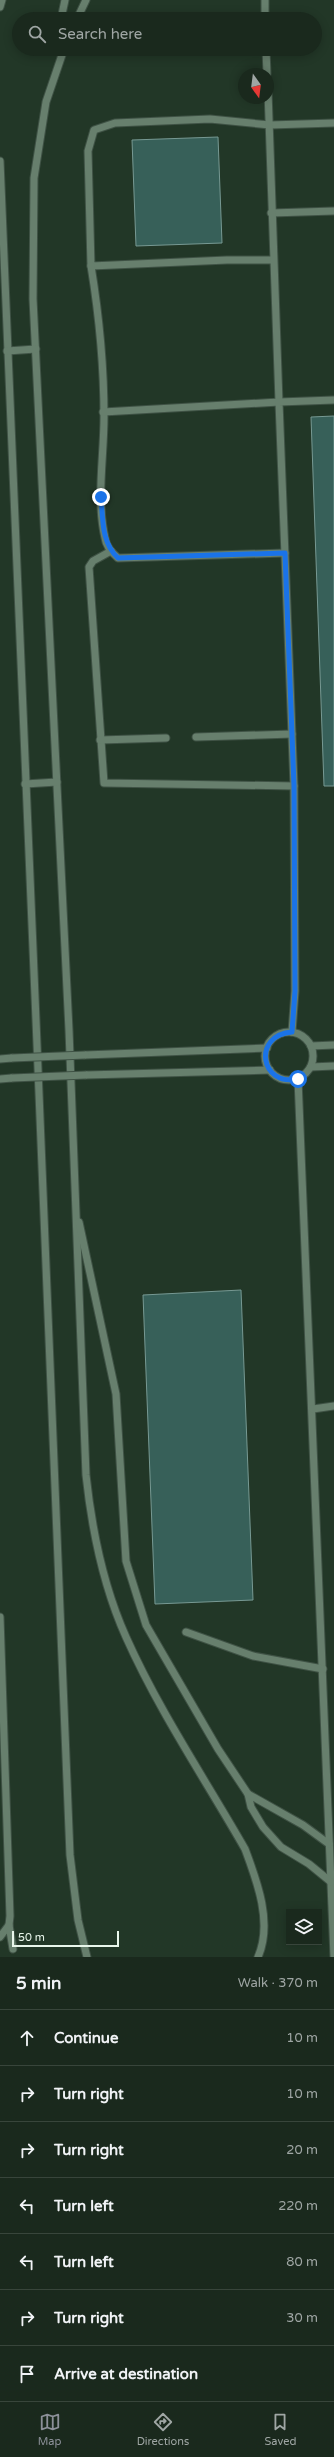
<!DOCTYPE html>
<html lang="en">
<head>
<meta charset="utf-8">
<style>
  body { margin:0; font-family:"Varela Round",sans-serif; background:#27352a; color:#f1f3f6 }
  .controls { position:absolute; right:12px; bottom:12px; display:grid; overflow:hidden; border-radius:0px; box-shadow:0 2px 10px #0003 }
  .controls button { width:36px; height:36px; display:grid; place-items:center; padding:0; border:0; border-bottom:1px solid #38453b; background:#1a291d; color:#f1f3f6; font:20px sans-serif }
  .compass { position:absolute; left:238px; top:68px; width:36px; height:36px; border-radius:50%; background:#1a291d; box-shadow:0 2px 10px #0003; rotate:166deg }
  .scale { position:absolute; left:12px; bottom:10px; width:107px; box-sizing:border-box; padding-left:4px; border:2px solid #e9f6eb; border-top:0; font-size:11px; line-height:14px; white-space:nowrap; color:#e9f6eb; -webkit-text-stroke:3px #223727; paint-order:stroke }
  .stop { position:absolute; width:12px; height:12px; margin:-9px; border:3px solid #1a73e8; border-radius:50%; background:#fff }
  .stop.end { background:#1a73e8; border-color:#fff; box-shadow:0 1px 4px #0008 }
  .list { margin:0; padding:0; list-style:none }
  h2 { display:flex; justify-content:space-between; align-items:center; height:52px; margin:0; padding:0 16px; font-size:17px }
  h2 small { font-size:13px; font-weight:400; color:#9fa6a4 }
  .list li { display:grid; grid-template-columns:26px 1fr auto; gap:12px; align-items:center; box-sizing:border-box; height:56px; padding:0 16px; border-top:1px solid #38453b }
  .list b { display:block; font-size:15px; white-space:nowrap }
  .list em { font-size:13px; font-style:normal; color:#9fa6a4 }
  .icon { flex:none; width:22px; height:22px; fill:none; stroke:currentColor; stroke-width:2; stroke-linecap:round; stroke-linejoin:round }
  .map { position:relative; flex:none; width:334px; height:1957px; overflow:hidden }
  .search { position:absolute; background:#1a291d; box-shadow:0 2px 10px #0003; left:12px; right:12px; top:12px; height:44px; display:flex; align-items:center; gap:10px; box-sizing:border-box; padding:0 14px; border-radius:22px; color:#9fa6a4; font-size:15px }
  .sheet { height:444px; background:#1a291d }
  nav { display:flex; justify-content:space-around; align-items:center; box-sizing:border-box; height:56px; border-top:1px solid #38453b; background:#1a291d; font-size:11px; color:#9fa6a4 }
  nav a { display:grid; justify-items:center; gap:2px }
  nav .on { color:#8c9099 }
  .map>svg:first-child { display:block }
</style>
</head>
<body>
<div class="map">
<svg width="334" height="1957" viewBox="0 0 334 1957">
  <rect width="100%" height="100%" fill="#223727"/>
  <g fill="#376059" stroke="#779993">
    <path d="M218,137L222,243L136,246L132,140Z"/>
    <path d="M334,416V786H324L311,417Z"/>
    <path d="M241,1290L253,1600L155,1604L143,1295Z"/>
  </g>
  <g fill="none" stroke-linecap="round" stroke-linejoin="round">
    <defs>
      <g id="service">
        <path d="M265,0V19"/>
        <path d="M0,7L2,0"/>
        <path d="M61,19L65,0"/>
        <path d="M77,19L86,0"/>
        <path d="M64,49L46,102L34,178L33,299L69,1030L86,1475C92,1531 103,1586 126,1637C159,1711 205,1779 245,1849C257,1881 273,1923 258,1957"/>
        <path d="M266,49L267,74"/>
        <path d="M0,161C20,726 51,1290 70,1855L78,1920L87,1957"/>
        <path d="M271,213L334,211"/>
        <path d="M273,260H227L91,266L88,151L94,130L115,123L210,119L270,125L334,123"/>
        <path d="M91,266C99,315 104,367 104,417C104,457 96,499 105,538C106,546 112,553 118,558L285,553"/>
        <path d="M7,351L36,349"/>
        <path d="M103,412L279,402L268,91"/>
        <path d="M111,551L93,561L89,567L104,783L294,786"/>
        <path d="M196,737L292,734"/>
        <path d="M100,740L166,738"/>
        <path d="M25,784L57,782"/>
        <path d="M292,1032L295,991L294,786L279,402L334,400"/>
        <circle cx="289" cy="1056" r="24"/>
        <path d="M311,1046L334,1045"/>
        <path d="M85,1055L267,1048"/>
        <path d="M0,1059L12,1058"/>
        <path d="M311,1067L334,1066"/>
        <path d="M86,1075L270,1070"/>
        <path d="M0,1079L12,1078"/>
        <path d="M298,1079L334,1957"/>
        <path d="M79,1222L116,1394L126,1561L146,1625L218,1749L248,1794L251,1807L263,1827L281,1847L309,1864L331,1882"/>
        <path d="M313,1409L334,1406"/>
        <path d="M0,1617L10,1916L9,1925L0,1937"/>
        <path d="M186,1632L253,1656L323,1669"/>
        <path d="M248,1794L303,1825L329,1844"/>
        <path d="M9,1925L13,1949"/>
      </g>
    </defs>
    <use href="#service" stroke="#3f5245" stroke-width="9"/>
    <use href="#service" stroke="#677f6d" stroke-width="7"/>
    <defs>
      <g id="service-bridge">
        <path d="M12,1058L85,1055"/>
        <path d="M12,1078L86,1075"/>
      </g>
    </defs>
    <use href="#service-bridge" stroke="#3f5245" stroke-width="9" stroke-linecap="butt"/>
    <use href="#service-bridge" stroke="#677f6d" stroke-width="7"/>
  </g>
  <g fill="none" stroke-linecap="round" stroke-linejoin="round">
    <path stroke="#1a73e8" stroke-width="5" d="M101,497C103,519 101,542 118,558L285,553L294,786L295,991L292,1032C252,1035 260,1087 298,1079"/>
  </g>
</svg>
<div class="controls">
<button><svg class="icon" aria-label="layers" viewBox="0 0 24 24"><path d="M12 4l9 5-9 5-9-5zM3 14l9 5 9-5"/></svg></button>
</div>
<svg class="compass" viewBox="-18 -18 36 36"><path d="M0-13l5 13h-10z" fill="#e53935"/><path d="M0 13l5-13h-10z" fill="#9fa6a4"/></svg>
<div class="scale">50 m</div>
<div class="stop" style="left:298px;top:1079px"></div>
<div class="stop end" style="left:101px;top:497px"></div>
<div class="search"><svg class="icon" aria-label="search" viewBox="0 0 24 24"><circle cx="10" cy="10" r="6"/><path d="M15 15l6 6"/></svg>Search here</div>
</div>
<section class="sheet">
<h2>5 min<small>Walk · 370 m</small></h2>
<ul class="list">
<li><svg class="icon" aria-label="ahead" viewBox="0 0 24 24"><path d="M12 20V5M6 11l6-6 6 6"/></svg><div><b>Continue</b></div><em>10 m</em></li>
<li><svg class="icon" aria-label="right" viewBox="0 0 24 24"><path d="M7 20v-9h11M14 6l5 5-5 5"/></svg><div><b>Turn right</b></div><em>10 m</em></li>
<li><svg class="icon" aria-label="right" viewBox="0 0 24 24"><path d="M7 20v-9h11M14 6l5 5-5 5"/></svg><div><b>Turn right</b></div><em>20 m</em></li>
<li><svg class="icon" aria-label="left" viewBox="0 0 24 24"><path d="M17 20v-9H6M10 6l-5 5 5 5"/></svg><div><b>Turn left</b></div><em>220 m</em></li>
<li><svg class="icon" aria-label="left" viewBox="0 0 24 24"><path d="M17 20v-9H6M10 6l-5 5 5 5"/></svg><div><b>Turn left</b></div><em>80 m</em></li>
<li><svg class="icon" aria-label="right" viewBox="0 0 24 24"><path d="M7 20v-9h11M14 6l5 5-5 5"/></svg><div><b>Turn right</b></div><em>30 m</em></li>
<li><svg class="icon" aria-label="arrive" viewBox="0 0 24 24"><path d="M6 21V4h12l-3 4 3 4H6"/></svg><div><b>Arrive at destination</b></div></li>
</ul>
</section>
<nav>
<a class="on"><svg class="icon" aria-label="map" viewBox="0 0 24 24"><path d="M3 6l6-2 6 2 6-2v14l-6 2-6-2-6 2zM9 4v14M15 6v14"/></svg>Map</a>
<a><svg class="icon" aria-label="directions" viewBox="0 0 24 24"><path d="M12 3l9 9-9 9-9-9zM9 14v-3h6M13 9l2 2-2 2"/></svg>Directions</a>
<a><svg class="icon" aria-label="saved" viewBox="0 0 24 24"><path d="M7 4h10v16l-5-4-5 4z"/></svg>Saved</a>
</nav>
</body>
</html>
